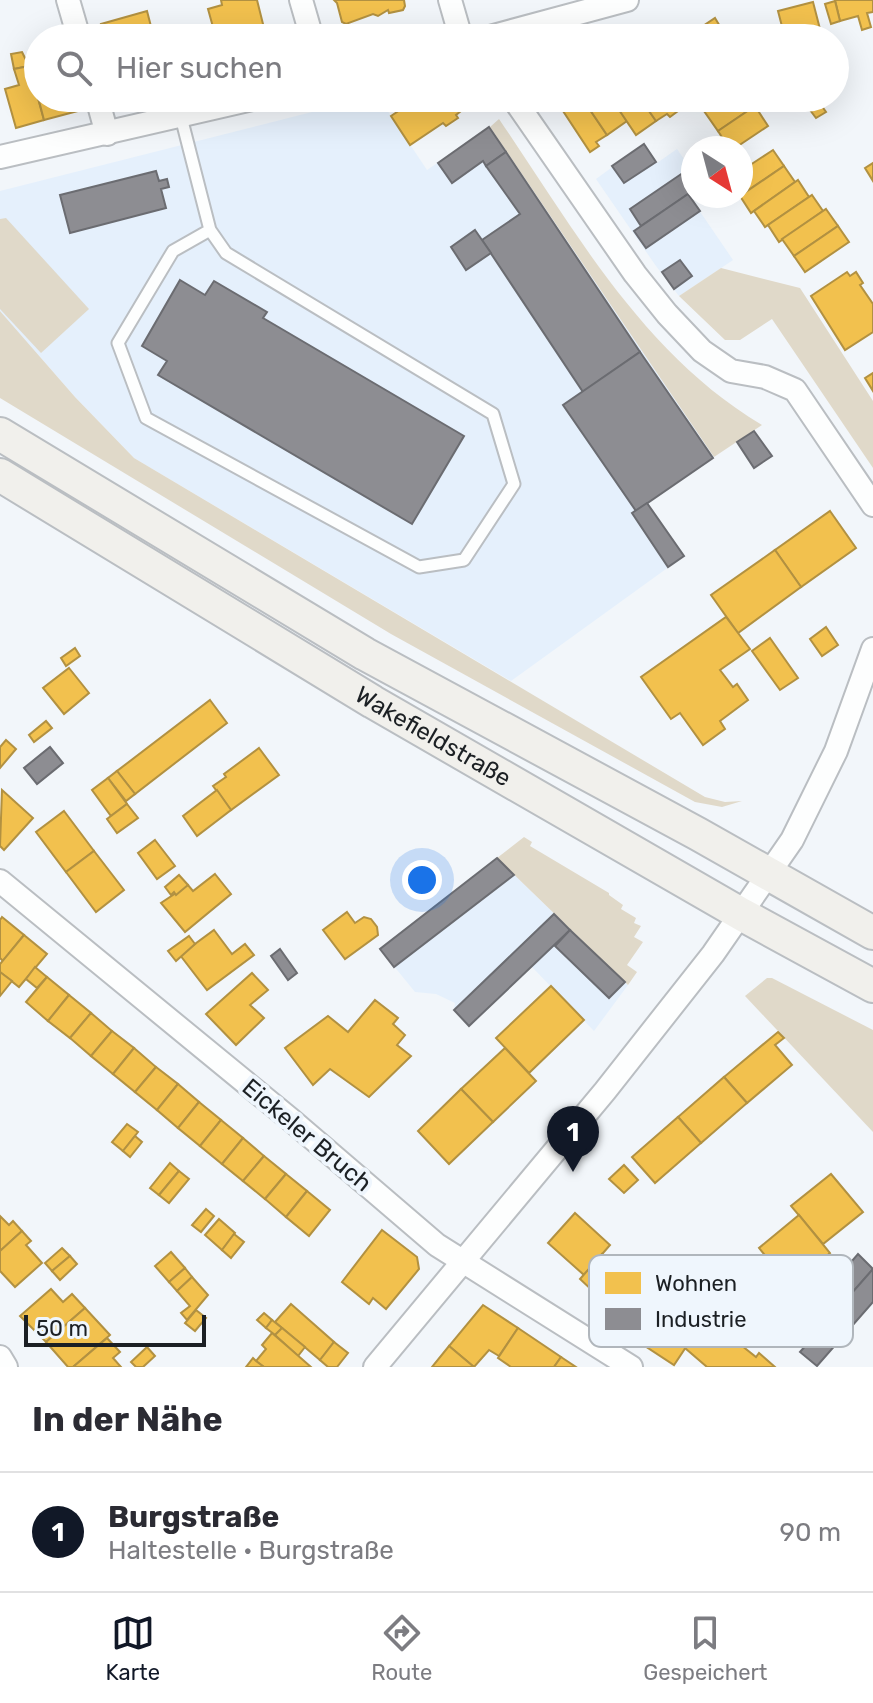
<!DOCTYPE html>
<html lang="de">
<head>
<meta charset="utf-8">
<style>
  body { margin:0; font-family:Rubik,sans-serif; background:#f7f7f7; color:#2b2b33 }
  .compass { position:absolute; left:681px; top:136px; width:72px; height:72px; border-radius:50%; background:#fff; box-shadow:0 8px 32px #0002; rotate:144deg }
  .scale { position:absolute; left:24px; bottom:20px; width:182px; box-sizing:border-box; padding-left:8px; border:4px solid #1c2024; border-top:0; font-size:22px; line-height:28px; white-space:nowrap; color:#1c2024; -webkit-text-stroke:6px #eff6fd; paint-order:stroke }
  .you { position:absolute; left:422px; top:880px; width:28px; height:28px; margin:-20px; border:6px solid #fff; border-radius:50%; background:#1a73e8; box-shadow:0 0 0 12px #1a73e833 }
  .badge { display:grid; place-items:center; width:52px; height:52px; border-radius:50%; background:#111827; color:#fff; font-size:26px; font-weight:700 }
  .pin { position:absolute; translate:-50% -66px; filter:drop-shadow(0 2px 4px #0008) }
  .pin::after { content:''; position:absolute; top:42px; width:28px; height:24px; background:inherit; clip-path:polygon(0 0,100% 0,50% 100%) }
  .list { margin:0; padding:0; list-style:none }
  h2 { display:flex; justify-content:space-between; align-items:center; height:104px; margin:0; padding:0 32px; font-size:34px }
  h2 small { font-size:26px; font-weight:400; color:#7c7c81 }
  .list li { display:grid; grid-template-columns:52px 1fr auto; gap:24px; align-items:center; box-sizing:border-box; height:120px; padding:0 32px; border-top:2px solid #e1e1e2 }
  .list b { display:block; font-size:30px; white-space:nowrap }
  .list p { margin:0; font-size:26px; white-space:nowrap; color:#7c7c81 }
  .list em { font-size:26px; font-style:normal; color:#7c7c81 }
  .icon { flex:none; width:44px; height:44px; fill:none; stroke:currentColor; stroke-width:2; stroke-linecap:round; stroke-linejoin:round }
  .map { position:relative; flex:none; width:873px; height:1367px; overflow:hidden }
  .search { position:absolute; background:#fff; box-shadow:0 8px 32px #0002; left:24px; right:24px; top:24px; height:88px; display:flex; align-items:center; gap:20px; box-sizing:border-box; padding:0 28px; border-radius:44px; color:#7c7c81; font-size:30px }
  .sheet { height:224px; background:#fff }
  nav { display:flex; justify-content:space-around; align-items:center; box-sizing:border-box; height:112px; border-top:2px solid #e1e1e2; background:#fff; font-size:22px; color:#7c7c81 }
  nav a { display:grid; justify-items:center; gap:4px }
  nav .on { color:#111827 }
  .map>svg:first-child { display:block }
</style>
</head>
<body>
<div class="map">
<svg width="873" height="1367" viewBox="0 0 873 1367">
  <rect width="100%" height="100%" fill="#f2f6fa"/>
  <g fill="#e5f0fc">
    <path d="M367,98H379L427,170L490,127L714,457L647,503L684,556L511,681L134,458L75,397L0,311V191Z"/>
    <path d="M644,144L657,163L677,149L693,172L688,194L733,260L679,296L656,266L596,179Z"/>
    <path d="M497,858L628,985L594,1031L531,966L454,1010L455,1003L436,994L415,992L380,949Z"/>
  </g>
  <g fill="#e0d9c9">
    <path d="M499,119C575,231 643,354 762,425L714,457L490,127Z"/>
    <path d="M6,218L89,309L41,353L0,309V219Z"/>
    <path d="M721,268L800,288L873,401V468L772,319L740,340H725L679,296Z"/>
    <path d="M0,311L75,397L134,458L705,797L725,802L742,801L722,807L695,802L391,634L0,398Z"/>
    <path d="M524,837L532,842L530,846L609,893V895L623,905L621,909L636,918L634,923L641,926L634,937L643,942L627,965L637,972L628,985L497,858Z"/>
    <path d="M767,978H772L873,1030V1132L745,996Z"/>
  </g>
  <g fill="#f2c14e" stroke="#b29141" stroke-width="2">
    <path d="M221,0H257L266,36L216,38L208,9L222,5Z"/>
    <path d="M404,0L405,6L403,10L389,13L388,10L378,16L373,14L346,24L342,22L337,3L334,0Z"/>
    <path d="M835,0H873V12L867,13L871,27L862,30L858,16L840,21Z"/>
    <path d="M835,1L840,21L831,24L825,4Z"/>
    <path d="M813,2L820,29L785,38L778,11Z"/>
    <path d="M147,11L154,38H105L101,24Z"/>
    <path d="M715,18L727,38H685Z"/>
    <path d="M22,52L29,66L14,69L11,54Z"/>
    <path d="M29,66L44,120L16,128L5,89L19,85L14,69Z"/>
    <path d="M38,81V98H86L89,108L44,120L34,82Z"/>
    <path d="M418,98H453L461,111L456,115L458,118L446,126L443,123L410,145L391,116Z"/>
    <path d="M582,98L607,135L596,142L599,146L590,152L563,111Z"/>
    <path d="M582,98H611L627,121L607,135Z"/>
    <path d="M611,98H640L656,121L636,135Z"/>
    <path d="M640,98H669L678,111L670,117L667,114L656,121Z"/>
    <path d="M724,98H749L755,106L718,131L704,111Z"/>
    <path d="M810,98H816L826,112L816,118L804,102Z"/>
    <path d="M755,106L768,126L735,148H725L722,144L725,142L718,131Z"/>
    <path d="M773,150L784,166L741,195V171Z"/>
    <path d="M873,163V181L865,168Z"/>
    <path d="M784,166L795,182L751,213L740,196Z"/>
    <path d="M798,180L809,197L765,227L754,211Z"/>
    <path d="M812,195L823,211L779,242L768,225Z"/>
    <path d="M826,209L838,226L794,256L782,239Z"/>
    <path d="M838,226L849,242L805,272L794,256Z"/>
    <path d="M847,272L850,276L856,272L863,283L860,285L873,304V332L845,350L811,296Z"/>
    <path d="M873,373V391L865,378Z"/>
    <path d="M830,511L856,548L801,587L775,550Z"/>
    <path d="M775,550L801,587L738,633L711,595Z"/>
    <path d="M726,617L750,649L720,670L733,687L737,684L748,700L720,721L725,729L703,745L680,713L671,719L641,677Z"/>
    <path d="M826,627L838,645L822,656L810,639Z"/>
    <path d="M770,638L798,678L780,690L752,651Z"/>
    <path d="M75,648L80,656L66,666L61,658Z"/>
    <path d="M69,668L89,693L64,714L43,688Z"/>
    <path d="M210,700L227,723L135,794L117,771Z"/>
    <path d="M46,721L52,728L34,742L29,735Z"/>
    <path d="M6,740L16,749L0,768V747Z"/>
    <path d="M259,748L279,775L231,810L213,786L226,777L224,774Z"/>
    <path d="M117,771L135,794L126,801L108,778Z"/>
    <path d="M108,778L127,804L111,816L92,790Z"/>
    <path d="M2,790L33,818L4,850L0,846Z"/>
    <path d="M217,790L231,810L197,836L183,816Z"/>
    <path d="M127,804L138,818L117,833L107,819Z"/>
    <path d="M64,811L94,851L66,872L36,832Z"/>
    <path d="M155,840L175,866L157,879L138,853Z"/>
    <path d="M94,851L124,890L96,912L66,872Z"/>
    <path d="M215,874L231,894L185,932L161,903L188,885L193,891Z"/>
    <path d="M179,875L188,885L176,895L174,892L171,895L165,887Z"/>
    <path d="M347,912L355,923L364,917L371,919L377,927L378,935L345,959L323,930Z"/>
    <path d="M2,917L24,935L3,961L0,958V920Z"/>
    <path d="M214,930L232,954L245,944L254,955L207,990L180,955Z"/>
    <path d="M24,935L47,954L19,987L0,972V964Z"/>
    <path d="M189,936L195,944L176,961L168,951Z"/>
    <path d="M35,967L47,977L37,988L26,979Z"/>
    <path d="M0,972L12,981L0,996Z"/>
    <path d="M252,973L268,990L250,1005L264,1018L236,1045L206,1014Z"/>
    <path d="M47,977L69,995L48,1021L26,1002Z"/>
    <path d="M551,986L584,1020L529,1073L496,1038Z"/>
    <path d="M69,995L91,1013L70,1038L48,1021Z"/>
    <path d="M375,1000L398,1018L393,1024L405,1035L397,1045L411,1056L369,1097L330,1069L313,1085L285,1048L328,1016L348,1032Z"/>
    <path d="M91,1013L112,1031L91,1056L70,1038Z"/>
    <path d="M112,1031L134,1048L113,1074L91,1056Z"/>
    <path d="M778,1032L784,1038L775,1045L792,1065L747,1103L724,1077Z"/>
    <path d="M134,1048L156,1067L135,1092L113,1074Z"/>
    <path d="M505,1048L536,1081L493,1122L461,1089Z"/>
    <path d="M156,1067L178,1084L157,1110L135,1092Z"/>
    <path d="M724,1077L747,1103L701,1143L678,1117Z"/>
    <path d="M178,1084L199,1102L178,1128L157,1110Z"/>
    <path d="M461,1089L493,1122L449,1164L418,1131Z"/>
    <path d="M199,1102L221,1120L200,1146L178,1128Z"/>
    <path d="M678,1117L701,1143L655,1183L632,1157Z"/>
    <path d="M221,1120L243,1138L222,1164L200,1146Z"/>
    <path d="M127,1124L138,1132L123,1151L112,1142Z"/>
    <path d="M135,1136L142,1142L130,1157L123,1151Z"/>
    <path d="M243,1138L264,1156L243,1181L222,1164Z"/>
    <path d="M264,1156L286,1174L265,1199L243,1181Z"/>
    <path d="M170,1163L179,1171L159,1195L150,1188Z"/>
    <path d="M624,1165L638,1180L624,1193L609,1179Z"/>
    <path d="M179,1171L189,1179L169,1203L159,1195Z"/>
    <path d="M286,1174L307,1191L286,1217L265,1199Z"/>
    <path d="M831,1174L863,1212L823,1244L791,1206Z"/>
    <path d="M307,1191L330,1210L309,1236L286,1217Z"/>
    <path d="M206,1209L214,1216L201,1232L192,1225Z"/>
    <path d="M575,1213L610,1245L584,1275L548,1243Z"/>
    <path d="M799,1215L830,1253L790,1286L759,1248Z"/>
    <path d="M0,1216L9,1225L13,1221L22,1231L0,1251Z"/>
    <path d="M219,1219L235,1233L222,1250L205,1235Z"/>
    <path d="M382,1230L417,1257L419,1269L386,1309L373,1298L369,1304L342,1282Z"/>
    <path d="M22,1231L31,1241L26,1245L42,1263L15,1287L0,1271V1251Z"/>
    <path d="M234,1234L244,1242L231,1258L222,1250Z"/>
    <path d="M62,1248L70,1256L52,1271L45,1263Z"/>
    <path d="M171,1252L185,1268L169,1282L155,1266Z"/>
    <path d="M602,1254L646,1293L619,1323L609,1311L612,1309L580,1279Z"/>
    <path d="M70,1256L77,1264L60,1280L52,1271Z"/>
    <path d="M185,1268L192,1277L177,1291L169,1282Z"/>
    <path d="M192,1277L208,1295L187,1320L181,1313L190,1306L177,1291Z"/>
    <path d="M51,1289L63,1302L72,1294L85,1308L46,1342L20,1316Z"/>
    <path d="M645,1295L658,1303L661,1300L679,1312L677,1316L698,1329L674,1365L616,1327Z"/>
    <path d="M291,1304L334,1342L320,1360L275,1322Z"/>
    <path d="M483,1305L518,1328L499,1356L489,1350L474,1367L449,1346Z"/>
    <path d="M85,1308L110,1335L73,1367H68L46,1342Z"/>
    <path d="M196,1310L206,1318L195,1331L185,1323Z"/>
    <path d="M264,1313L272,1320L266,1328L257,1320Z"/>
    <path d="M707,1318L756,1357L759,1353L775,1367H707L685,1348Z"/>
    <path d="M272,1320L282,1328L275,1335L266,1328Z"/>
    <path d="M282,1328L305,1347L298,1356L275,1335Z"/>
    <path d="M518,1328L561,1357L554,1367H511L498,1358Z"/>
    <path d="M272,1333L287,1346L311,1367H264L256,1361L266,1349L262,1345Z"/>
    <path d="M107,1338L120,1352L113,1358L121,1367H73Z"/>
    <path d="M334,1342L348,1353L337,1367H328L320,1360Z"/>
    <path d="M449,1346L474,1367H432Z"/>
    <path d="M147,1347L155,1356L143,1367H136L131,1362Z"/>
    <path d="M561,1357L576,1367H554Z"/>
    <path d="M253,1358L256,1361L264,1367H246Z"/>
  </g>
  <g fill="#8d8d92" stroke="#6b6c71" stroke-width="2">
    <path d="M489,127L506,152L486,166L483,161L452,183L438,163Z"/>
    <path d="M644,144L656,162L624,183L612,166Z"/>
    <path d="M506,152L640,352L583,392L482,240L520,214L486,166Z"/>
    <path d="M690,168L693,172V191L641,226L630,209Z"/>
    <path d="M156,171L159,181L167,179L169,187L161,189L166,208L70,233L60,195Z"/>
    <path d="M688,194L700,211L646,248L634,231Z"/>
    <path d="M475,230L491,253L466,270L451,247Z"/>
    <path d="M680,260L692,276L674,289L662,272Z"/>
    <path d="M180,280L205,295L214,281L267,312L263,318L464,436L412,524L158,375L167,361L142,346Z"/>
    <path d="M640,352L713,458L636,511L563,405Z"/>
    <path d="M754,431L772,456L754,468L737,442Z"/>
    <path d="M647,503L684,556L668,567L632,513Z"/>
    <path d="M50,747L63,763L37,784L24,768Z"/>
    <path d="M497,858L514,875L394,967L380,949Z"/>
    <path d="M554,914L570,930L469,1026L454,1010Z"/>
    <path d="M570,930L625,982L609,998L555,946Z"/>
    <path d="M280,949L297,973L288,980L271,956Z"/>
    <path d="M858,1254L873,1269L823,1326L807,1313Z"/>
    <path d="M873,1269V1302L817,1366L800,1352Z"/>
  </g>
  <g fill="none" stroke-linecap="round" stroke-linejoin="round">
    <defs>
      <path id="lane" d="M181,117L210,230L226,253L493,414L514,484L464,560L419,567L146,418L118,343L173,251L210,230"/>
      <g id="street">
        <path d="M68,0L79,38"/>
        <path d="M301,0L312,38"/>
        <path d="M450,0L461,38"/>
        <path d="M486,38L627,0"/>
        <path d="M97,98L107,134"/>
        <path d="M513,98L635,274L667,314L702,351L731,371L765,377L795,390L873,505"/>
        <path d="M0,157L257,98"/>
        <path d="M0,881L290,1119L437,1245L631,1367"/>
        <path d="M0,1357L6,1367"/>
        <path d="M375,1367L605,1091L713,954L792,840L836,751L873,649"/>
      </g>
      <g id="secondary">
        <path d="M0,434L365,654L698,834L873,933"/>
        <path id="s1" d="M0,475L373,702L741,914L873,986"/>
      </g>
    </defs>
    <use href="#lane" stroke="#babec2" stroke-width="15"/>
    <use href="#street" stroke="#babec2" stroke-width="26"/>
    <use href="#secondary" stroke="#babec2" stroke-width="36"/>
    <use href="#lane" stroke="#fdfefe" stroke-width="11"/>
    <use href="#street" stroke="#fdfefe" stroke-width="22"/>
    <use href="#secondary" stroke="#f1f0ec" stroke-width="32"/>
  </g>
  <g text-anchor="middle" stroke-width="8" stroke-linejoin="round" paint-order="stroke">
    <g font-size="24" fill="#1c2024" stroke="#eff6fd">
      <text dy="8" stroke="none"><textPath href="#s1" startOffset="506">Wakefieldstraße</textPath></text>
      <text transform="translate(307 1135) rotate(40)" y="8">Eickeler Bruch</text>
    </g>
  </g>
  <rect x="589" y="1255" width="264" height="92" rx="12" fill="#eff6fd" stroke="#b0b6bc" stroke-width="2"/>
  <rect x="605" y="1272" width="36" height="22" fill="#f2c14e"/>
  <rect x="605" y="1308" width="36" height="22" fill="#8d8d92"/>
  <g font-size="22" fill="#1c2024">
    <text x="655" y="1291">Wohnen</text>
    <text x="655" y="1327">Industrie</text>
  </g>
</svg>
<svg class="compass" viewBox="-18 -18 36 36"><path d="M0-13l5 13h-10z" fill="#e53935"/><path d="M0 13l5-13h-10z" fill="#7c7c81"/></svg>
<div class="scale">50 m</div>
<div class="you"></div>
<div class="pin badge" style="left:573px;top:1172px">1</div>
<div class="search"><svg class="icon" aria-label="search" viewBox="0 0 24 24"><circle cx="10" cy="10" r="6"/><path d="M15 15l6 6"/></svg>Hier suchen</div>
</div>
<section class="sheet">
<h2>In der Nähe<small></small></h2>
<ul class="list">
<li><span class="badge">1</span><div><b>Burgstraße</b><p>Haltestelle · Burgstraße</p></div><em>90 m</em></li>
</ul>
</section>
<nav>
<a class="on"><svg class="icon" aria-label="map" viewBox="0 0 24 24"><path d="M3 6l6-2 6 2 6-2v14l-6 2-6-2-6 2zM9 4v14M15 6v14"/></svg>Karte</a>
<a><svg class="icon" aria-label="directions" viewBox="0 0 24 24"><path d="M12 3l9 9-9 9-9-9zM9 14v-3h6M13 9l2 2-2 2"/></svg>Route</a>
<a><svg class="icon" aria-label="saved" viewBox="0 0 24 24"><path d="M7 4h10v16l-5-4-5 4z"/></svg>Gespeichert</a>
</nav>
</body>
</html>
